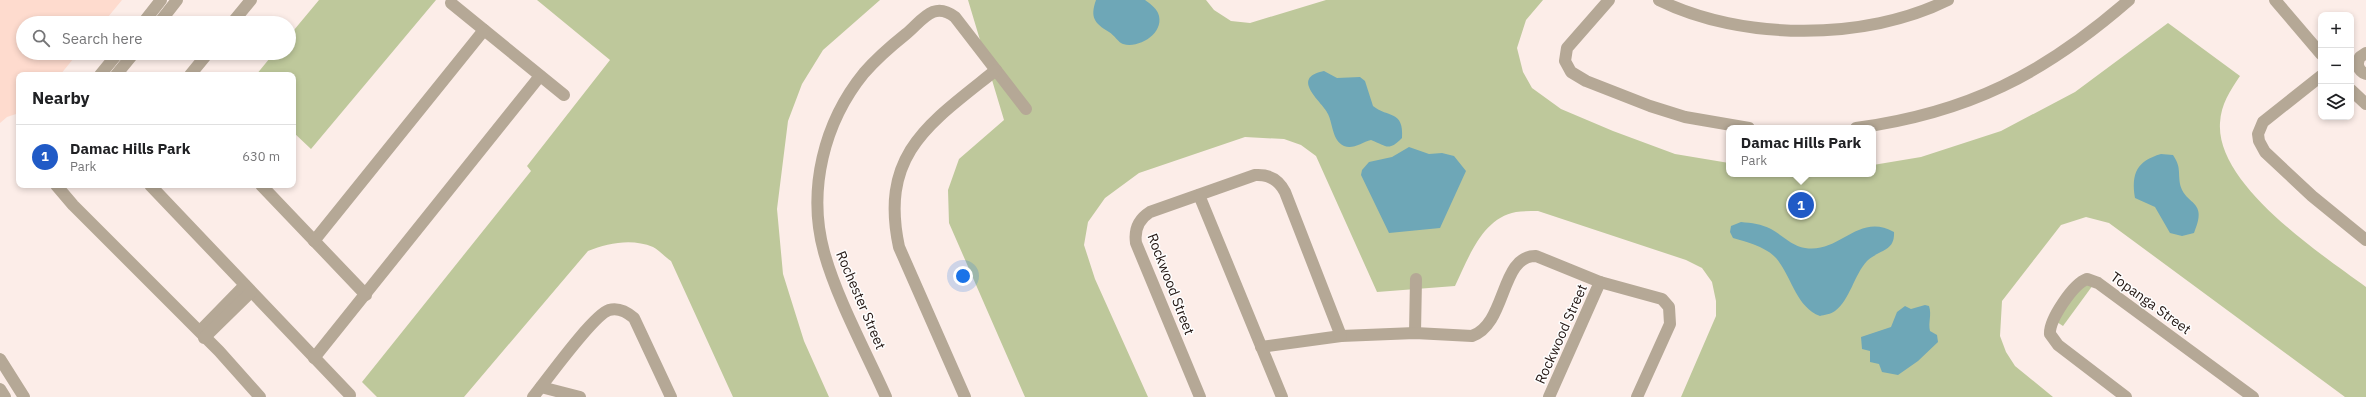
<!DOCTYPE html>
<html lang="en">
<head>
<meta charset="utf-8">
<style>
  body { margin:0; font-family:"IBM Plex Sans",sans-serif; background:#f6f6f6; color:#202124 }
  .controls { position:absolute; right:12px; top:12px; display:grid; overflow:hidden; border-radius:8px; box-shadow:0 2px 6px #0003 }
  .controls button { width:36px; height:36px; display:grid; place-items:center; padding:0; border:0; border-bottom:1px solid #e0e0e0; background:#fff; color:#202124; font:20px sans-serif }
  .you { position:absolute; left:963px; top:276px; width:14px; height:14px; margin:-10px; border:3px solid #fff; border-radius:50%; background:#1a73e8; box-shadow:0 0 0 6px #1a73e833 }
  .badge { display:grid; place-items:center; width:26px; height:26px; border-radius:50%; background:#205ac6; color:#fff; font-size:13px; font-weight:700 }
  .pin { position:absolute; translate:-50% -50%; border:2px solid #fff; box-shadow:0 1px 4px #0006 }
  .popup { position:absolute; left:1726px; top:125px; width:150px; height:52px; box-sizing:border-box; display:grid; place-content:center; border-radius:8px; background:#fff; filter:drop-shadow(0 1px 3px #0005); font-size:13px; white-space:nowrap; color:#757577 }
  .popup b { font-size:15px; color:#202124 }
  .popup::after { content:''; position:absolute; left:50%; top:100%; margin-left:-8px; border:8px solid transparent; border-top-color:#fff }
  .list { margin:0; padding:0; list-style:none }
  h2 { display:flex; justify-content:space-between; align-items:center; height:52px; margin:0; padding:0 16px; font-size:17px }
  h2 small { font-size:13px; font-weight:400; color:#757577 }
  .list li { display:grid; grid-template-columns:26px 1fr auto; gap:12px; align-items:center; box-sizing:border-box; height:64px; padding:0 16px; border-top:1px solid #e0e0e0 }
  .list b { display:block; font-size:15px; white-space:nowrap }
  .list p { margin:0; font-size:13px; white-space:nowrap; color:#757577 }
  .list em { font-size:13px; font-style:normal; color:#757577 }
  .icon { flex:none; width:22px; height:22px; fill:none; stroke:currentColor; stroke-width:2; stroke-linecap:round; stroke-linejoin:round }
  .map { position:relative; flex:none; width:2366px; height:397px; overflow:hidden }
  .search { position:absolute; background:#fff; box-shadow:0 2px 6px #0003; left:16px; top:16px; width:280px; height:44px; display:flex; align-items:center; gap:10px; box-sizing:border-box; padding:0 14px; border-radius:22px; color:#757577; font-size:15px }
  .panel { position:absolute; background:#fff; box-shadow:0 2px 6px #0003; left:16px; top:72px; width:280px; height:116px; border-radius:8px }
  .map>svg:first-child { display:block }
</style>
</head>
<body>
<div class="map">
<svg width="2366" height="397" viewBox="0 0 2366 397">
  <rect width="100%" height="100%" fill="#fcede8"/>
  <path fill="#fedbce" d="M0,0H122L103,23H23V53H78L60,75H19V113L7,117L0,123Z"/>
  <g fill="#bec89b">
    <path d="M319,0H436L311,149L293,132V75H256L274,53H289V36Z"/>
    <path d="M537,0H880L823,50L802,84L788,121L777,209L783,274L804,341L829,397H733L671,261C665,257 659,250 653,247C632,238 608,243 588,251L464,397H377L362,382L531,171L527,166L610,60Z"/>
    <path d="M968,0H1206L1214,10L1231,21L1250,23L1326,0H1543L1526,20L1517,48L1523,72L1532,88L1561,109L1613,131L1675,154L1729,163V174H1873V165L1921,157L2001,131L2075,92L2168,23L2240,76C2230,91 2221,104 2220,123C2216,185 2321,254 2366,287V397H2345L2109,223L2086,217L2061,225L2002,301L2000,336L2006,352L2015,366L2053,397H1681L1716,316V301L1712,282L1702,268L1686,260L1538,211C1531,211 1523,211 1516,212C1482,218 1468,259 1455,286L1377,292L1316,156L1301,145L1284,139L1245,137L1139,173L1105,198L1088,222L1084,245L1095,279L1148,397H1025L949,223L948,190L959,159L1004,120Z"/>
    <path d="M2084,279L2093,285L2063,326L2054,320Z"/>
  </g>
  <g fill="#6ea7b7">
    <path d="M1096,0H1145C1149,3 1156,8 1158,13C1166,32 1140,49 1123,44C1119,43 1114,35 1109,32C1094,23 1090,17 1096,0Z"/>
    <path d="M1324,71L1337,78L1360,77L1365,81L1373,106C1388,118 1404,110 1402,138C1388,152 1387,146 1371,140C1362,142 1353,150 1344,146C1332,140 1333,124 1328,114C1324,103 1288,78 1324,71Z"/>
    <path d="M1409,147L1429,154L1442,153L1454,156L1466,171L1440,228L1389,233L1361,175L1362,170L1369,162L1392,157Z"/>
    <path d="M2161,154L2173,155C2181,167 2178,171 2180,184C2185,206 2209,199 2194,233L2182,236L2170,233L2155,207L2135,198C2131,173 2137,161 2161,154Z"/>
    <path d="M1741,222C1752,223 1761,224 1771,229C1782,235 1792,246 1805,248C1840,254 1858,212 1894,232C1895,252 1880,249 1867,261C1854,275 1850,300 1835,311C1831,314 1824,315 1820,316C1796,307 1792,277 1776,258C1766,247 1747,242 1733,238L1730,232L1731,226Z"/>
    <path d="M1925,305L1929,306C1932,315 1928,322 1930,331L1937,335L1938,342L1918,361L1898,375L1882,372L1879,364L1870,362V351L1862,349L1861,337L1891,327L1897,312L1905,306L1911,309Z"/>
  </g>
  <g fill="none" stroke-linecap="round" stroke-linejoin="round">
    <g stroke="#b5a896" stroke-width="12">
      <path d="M1609,0L1567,48L1565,61L1571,72L1586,81L1650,106L1685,117L1749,128"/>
      <path d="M1659,0C1742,41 1866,41 1948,0"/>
      <path d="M2275,0L2321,54"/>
      <path d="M451,3L564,95"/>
      <path d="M143,23L161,0"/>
      <path d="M159,23L177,0"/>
      <path d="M232,23L251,0"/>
      <path d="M2366,53L2360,57C2356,64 2358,71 2366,74"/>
      <path d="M100,75L118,53"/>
      <path d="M116,75L134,53"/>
      <path d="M190,75L208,53"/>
      <path d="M2321,76L2263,122L2258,134L2259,141L2265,152L2312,196L2366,240"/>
      <path d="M2351,90L2366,104"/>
      <path d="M1856,128C1968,113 2044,74 2129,0"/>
      <path d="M56,185L73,205L219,351L260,397"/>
      <path d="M150,185L350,395"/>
      <path d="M261,185L366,295"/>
      <path d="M1199,195L1282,397"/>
      <path d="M314,241L484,30"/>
      <path d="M201,330L245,285"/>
      <path d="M1415,333L1416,279"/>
      <path d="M204,338L251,292"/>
      <path d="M1261,347L1341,336L1415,333L1472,336C1507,324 1500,255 1536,256L1600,282L1662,299L1669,307L1670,324L1637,397"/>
      <path d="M314,358L540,76"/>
      <path d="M0,359L24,397"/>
      <path d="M541,387L580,397"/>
      <path d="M0,389L5,397"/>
      <path d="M533,397C546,381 593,315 609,310C619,307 627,312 634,318L671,397"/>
      <path d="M886,397C866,352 837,299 824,252C807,190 824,122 864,73C877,58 891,46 906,34C922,21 933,0 955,17L1026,109"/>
      <path d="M965,397L899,247C879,153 930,123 996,70"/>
      <path d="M1200,397L1136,243C1134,229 1139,219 1150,212L1255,175C1269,174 1279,180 1285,192L1341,336"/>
      <path d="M1549,397L1600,282"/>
      <path d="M2126,397L2058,345L2050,334C2049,320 2073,284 2087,279L2098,283L2253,397"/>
    </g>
  </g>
  <g text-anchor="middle" stroke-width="3" stroke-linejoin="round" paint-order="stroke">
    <g font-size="14" fill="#221511" stroke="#fefefe">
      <text transform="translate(1171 284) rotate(69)" y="5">Rockwood Street</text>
      <text transform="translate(861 300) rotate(67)" y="5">Rochester Street</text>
      <text transform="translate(2151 303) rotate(36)" y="5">Topanga Street</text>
      <text transform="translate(1561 334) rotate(-66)" y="5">Rockwood Street</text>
    </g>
  </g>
</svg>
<div class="controls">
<button>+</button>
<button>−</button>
<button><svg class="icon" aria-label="layers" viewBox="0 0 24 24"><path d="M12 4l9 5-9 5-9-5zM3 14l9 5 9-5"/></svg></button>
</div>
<div class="you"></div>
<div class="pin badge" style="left:1801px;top:205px">1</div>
<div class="popup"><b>Damac Hills Park</b>Park</div>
<div class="search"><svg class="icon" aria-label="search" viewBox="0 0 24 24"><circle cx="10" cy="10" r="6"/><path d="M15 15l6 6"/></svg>Search here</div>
<section class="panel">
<h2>Nearby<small></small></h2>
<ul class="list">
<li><span class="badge">1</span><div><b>Damac Hills Park</b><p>Park</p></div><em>630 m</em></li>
</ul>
</section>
</div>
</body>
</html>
